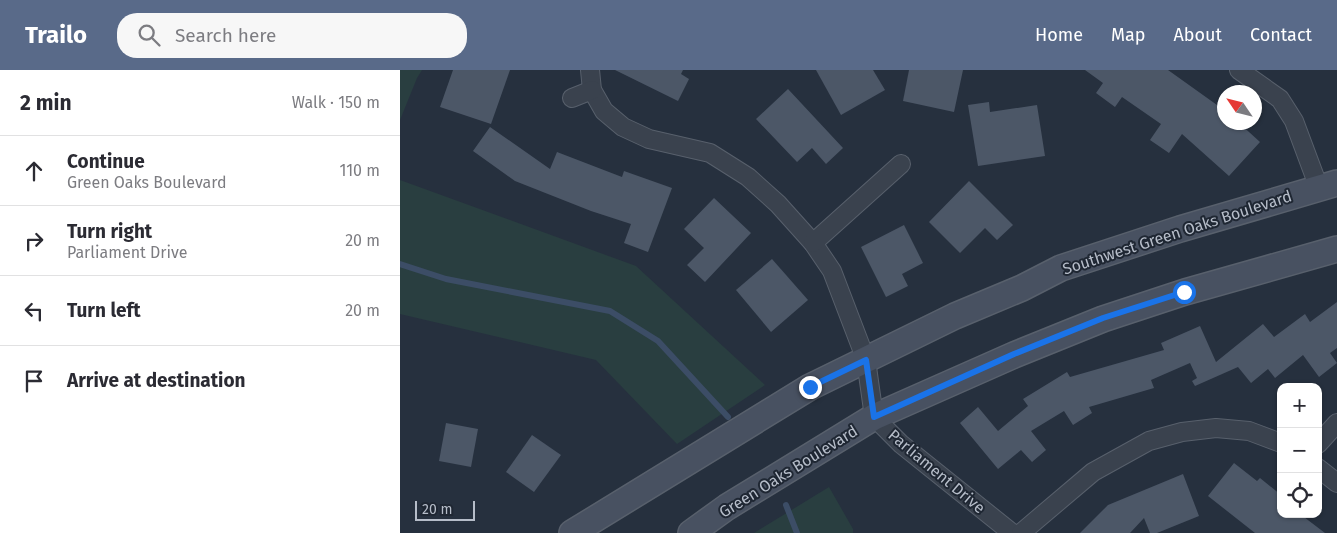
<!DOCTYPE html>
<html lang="en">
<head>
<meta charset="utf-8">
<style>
  body { margin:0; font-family:"Fira Sans",sans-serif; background:#f7f7f7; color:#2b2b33 }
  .controls { position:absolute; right:15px; bottom:15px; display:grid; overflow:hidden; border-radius:10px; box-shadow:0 1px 4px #0004 }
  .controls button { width:45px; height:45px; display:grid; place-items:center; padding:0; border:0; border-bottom:1px solid #e1e1e2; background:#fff; color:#2b2b33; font:25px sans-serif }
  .compass { position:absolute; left:817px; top:15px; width:45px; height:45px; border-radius:50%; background:#fff; box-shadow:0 1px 4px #0004; rotate:305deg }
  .scale { position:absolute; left:15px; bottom:12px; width:60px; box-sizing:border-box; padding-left:5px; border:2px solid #b6bdc9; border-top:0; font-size:14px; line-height:18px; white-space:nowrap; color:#b6bdc9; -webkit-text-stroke:4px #1f2733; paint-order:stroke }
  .stop { position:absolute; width:15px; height:15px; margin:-11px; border:4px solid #1a73e8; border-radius:50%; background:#fff }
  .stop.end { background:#1a73e8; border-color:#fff; box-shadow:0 1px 5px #0008 }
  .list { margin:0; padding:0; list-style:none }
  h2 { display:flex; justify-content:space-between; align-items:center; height:65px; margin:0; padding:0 20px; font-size:21px }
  h2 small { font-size:16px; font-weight:400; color:#7c7c81 }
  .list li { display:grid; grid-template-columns:32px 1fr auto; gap:15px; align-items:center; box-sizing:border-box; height:70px; padding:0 20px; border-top:1px solid #e1e1e2 }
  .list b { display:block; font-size:19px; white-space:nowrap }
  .list p { margin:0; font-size:16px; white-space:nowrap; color:#7c7c81 }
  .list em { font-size:16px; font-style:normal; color:#7c7c81 }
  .icon { flex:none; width:28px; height:28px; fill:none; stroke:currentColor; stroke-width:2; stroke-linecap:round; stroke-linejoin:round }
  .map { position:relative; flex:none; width:937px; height:463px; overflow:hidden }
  header { display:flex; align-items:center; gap:30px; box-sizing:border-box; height:70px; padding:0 25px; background:#596a89; color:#fff }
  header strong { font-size:24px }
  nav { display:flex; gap:28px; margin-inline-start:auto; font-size:18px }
  .search { width:350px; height:45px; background:#f7f7f7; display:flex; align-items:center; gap:12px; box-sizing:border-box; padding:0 18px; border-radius:20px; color:#7c7c81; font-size:19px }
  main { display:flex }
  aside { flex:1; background:#fff }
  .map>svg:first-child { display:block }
</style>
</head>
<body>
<header>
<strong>Trailo</strong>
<div class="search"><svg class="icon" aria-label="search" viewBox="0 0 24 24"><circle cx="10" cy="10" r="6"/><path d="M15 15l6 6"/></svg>Search here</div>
<nav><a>Home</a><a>Map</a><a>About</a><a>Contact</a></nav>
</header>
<main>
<aside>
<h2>2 min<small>Walk · 150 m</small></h2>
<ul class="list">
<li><svg class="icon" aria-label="ahead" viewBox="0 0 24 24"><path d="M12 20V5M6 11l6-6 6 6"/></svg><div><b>Continue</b><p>Green Oaks Boulevard</p></div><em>110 m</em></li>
<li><svg class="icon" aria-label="right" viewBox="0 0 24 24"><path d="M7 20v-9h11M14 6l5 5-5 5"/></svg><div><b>Turn right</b><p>Parliament Drive</p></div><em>20 m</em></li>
<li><svg class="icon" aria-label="left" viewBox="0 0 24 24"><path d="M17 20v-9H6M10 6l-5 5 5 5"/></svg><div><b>Turn left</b></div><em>20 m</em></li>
<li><svg class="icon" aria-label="arrive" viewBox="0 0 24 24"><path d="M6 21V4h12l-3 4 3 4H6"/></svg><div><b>Arrive at destination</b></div></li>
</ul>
</aside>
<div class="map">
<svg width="937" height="463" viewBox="0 0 937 463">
  <rect width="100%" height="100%" fill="#26303e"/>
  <g fill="#293e40">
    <path d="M0,0H22L17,8L0,50Z"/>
    <path d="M0,110L236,196L365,315L277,374L196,290L0,244Z"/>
    <path d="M429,417L453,459V463H354Z"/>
  </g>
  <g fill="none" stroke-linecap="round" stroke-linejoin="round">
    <g stroke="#3c4d66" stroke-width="6">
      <path d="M0,194L46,209L210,241L258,271L328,347"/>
      <path d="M386,435L397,463"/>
    </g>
  </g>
  <g fill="#4c5767">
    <path d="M53,0H110L91,54L40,37Z"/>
    <path d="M215,0H283L281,4L289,9L278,31Z"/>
    <path d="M416,0H473L485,20L441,45Z"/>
    <path d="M509,0H563L554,42L503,31Z"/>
    <path d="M685,0H768L824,40V52H838L860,72L829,106L782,64L769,83L750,70L761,54L722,27L715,37L696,23L703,13Z"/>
    <path d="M388,19L443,78L426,94L412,78L397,92L356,49Z"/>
    <path d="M589,32L590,42L637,35L645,86L578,96L568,35Z"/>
    <path d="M90,57L150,99L157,82L222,107L224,101L272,118L248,182L224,173L231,154L191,141L115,111L73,81Z"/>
    <path d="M569,111L613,155L597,170L585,158L560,183L529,152Z"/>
    <path d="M314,128L351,163L305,212L287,195L304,178L284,159Z"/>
    <path d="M504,155L523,193L502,204L508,216L486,227L461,177Z"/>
    <path d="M372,189L408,230L371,262L336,220Z"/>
    <path d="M937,232V278L930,283L937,293L919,307L903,285L875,308L868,299L851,313L838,297L795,316L792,311L797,308L790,293L751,310L754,318L689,337L692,343L673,355L664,341L631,361L646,380L632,392L621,380L598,399L560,353L578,337L598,361L628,336L623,329L667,302L670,307L764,280L761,273L800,256L816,292L863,254L874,267L905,244L910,252Z"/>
    <path d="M46,353L78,359L71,397L39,391Z"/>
    <path d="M132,365L161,385L134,422L106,402Z"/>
    <path d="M834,393L857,411L860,408L881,425V444H900L925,463H855L808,426Z"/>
    <path d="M783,404L799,446L757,463H750L744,448L730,463H680L708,435Z"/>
  </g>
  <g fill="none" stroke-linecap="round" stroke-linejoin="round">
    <defs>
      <g id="street">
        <path d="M190,0L192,20L204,41L223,57L249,69L310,83L348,107L378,134L413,173L432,201L466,290L474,347L501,374L612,463"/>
        <path d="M839,0L880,29L894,51L919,118"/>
        <path d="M172,28L192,20"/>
        <path d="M413,173L501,94"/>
        <path d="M918,374L937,353"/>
        <path d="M918,398L937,413"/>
        <path d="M621,463L693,402L749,371L782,362L816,358L849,361L881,373"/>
      </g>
      <g id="secondary">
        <path d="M172,463L410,317L555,246L622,218L661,198L780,159L937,113"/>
        <path d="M291,463L327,437L474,347L614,285L703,249L785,222L937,179"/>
      </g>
    </defs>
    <use href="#street" stroke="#58606c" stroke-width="20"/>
    <use href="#secondary" stroke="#58606c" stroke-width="28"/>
    <use href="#street" stroke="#3a424e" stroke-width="18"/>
    <use href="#secondary" stroke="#485161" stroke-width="25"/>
  </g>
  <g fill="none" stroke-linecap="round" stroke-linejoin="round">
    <path stroke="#1a73e8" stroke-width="6" d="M410,317L466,290L474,347L614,284L703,248L784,222"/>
  </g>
  <g text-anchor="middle" stroke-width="4" stroke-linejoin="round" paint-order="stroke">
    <g font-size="16" fill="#b6bdc9" stroke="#1f2733">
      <text transform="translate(777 162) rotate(-18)" y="6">Southwest Green Oaks Boulevard</text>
      <text transform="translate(388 401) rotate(-32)" y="6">Green Oaks Boulevard</text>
      <text transform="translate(537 401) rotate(40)" y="6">Parliament Drive</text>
    </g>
  </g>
</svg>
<div class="controls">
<button>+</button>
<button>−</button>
<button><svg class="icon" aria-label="locate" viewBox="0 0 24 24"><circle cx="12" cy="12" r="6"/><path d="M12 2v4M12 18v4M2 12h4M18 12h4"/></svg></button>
</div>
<svg class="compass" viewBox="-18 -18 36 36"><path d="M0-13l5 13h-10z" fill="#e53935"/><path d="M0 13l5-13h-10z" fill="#7c7c81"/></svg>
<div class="scale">20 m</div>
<div class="stop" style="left:784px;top:222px"></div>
<div class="stop end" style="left:410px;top:317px"></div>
</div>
</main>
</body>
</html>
